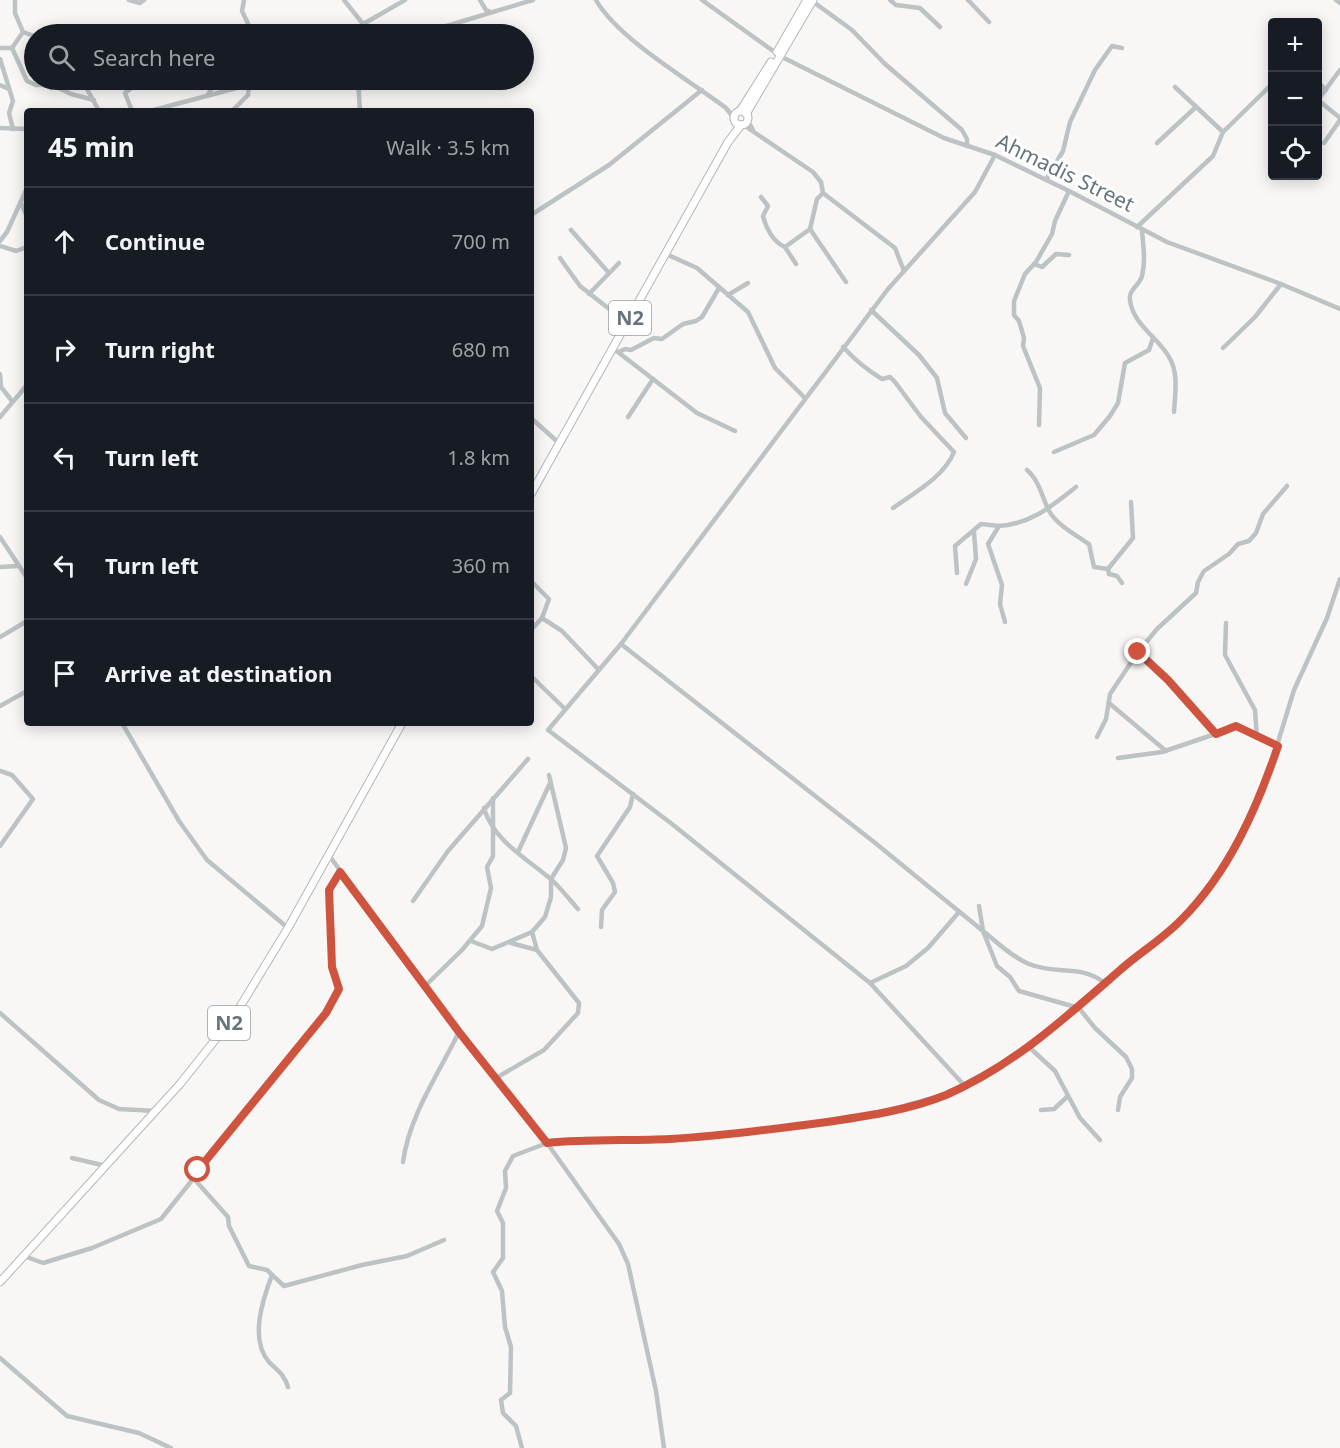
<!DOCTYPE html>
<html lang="en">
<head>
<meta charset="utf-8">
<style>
  body { margin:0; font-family:"Noto Sans",sans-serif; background:#242831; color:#f1f3f6 }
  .controls { position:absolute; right:18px; top:18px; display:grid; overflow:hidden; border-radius:6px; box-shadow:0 3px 15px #0003 }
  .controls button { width:54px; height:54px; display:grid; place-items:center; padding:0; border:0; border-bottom:2px solid #363941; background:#171b24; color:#f1f3f6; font:30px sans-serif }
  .stop { position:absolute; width:18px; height:18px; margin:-14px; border:4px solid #ce543f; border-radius:50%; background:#fff }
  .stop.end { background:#ce543f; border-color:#fff; box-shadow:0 2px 6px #0008 }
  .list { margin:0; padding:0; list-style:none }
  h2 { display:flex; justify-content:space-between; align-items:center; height:78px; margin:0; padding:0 24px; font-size:26px }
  h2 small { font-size:20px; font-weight:400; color:#9ea1a6 }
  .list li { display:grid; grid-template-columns:39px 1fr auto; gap:18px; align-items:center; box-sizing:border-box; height:108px; padding:0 24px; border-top:2px solid #363941 }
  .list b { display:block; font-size:22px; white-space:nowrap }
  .list em { font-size:20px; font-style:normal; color:#9ea1a6 }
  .icon { flex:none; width:33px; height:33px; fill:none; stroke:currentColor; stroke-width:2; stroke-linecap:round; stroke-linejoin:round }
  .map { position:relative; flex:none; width:1340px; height:1448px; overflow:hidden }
  .search { position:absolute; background:#171b24; box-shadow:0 3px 15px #0003; left:24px; top:24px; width:510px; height:66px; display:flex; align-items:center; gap:15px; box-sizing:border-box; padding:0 21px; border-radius:33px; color:#9ea1a6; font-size:22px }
  .panel { position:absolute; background:#171b24; box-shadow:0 3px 15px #0003; left:24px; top:108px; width:510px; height:618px; border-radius:6px }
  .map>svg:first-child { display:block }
</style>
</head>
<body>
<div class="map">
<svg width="1340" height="1448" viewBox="0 0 1340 1448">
  <rect width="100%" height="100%" fill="#f8f7f5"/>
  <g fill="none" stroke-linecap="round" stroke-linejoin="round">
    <defs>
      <g id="highway">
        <path d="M777,52L807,0"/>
        <path d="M740,111L771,62"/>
        <circle cx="741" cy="118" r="7"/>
        <path d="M746,114L813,0"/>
        <path d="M531,494L728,142L741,125"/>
        <path d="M0,1282L180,1084L235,1015L288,928L402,723"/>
      </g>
    </defs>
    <use href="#highway" stroke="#b3b7ba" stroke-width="9"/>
    <g stroke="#bdc2c5" stroke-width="4.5">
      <path d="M129,0L140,3L144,0"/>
      <path d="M244,0L242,11L253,34"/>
      <path d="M344,0L371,34"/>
      <path d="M480,0L486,10L491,12"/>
      <path d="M596,0C618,39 689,80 726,108L734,118"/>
      <path d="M702,0L776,53"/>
      <path d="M890,0L896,5L920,8L940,27"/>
      <path d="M968,0L989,22"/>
      <path d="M1336,0L1340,3"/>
      <path d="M812,1L852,30L885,64L962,130L967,139V146"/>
      <path d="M365,23L405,0"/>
      <path d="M23,32L34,36"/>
      <path d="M205,33V34"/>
      <path d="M420,34L533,0"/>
      <path d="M0,48H12L27,81L36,85H52L71,94L94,100"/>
      <path d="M12,48L23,32L15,13V0"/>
      <path d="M780,56L944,138L995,155L1069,191L1167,242L1281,284L1340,309"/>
      <path d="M0,59L13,101L9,113L13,129"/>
      <path d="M82,80L99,111"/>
      <path d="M358,80L360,111"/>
      <path d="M1318,82L1326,90"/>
      <path d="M0,85L9,89"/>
      <path d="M1175,87L1223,132"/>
      <path d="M207,96L217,80"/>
      <path d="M1318,100L1340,70"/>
      <path d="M1318,100L1340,118"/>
      <path d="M132,111L125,93L134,86L135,80"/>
      <path d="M150,111L267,80"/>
      <path d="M232,111L248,95L249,85"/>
      <path d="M747,119L753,130"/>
      <path d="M742,124L813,172L821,182L823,193L895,248L904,271"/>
      <path d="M0,128L27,129"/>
      <path d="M1157,143L1196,107"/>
      <path d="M1324,143L1340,120"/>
      <path d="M1046,180L1063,151L1070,122L1095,70L1112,46L1122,48"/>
      <path d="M823,193L817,199L810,229L846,282"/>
      <path d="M761,197L768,206L763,216C766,228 773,242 785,247"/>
      <path d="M21,203L27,217"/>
      <path d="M531,215L609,165L702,90"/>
      <path d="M1137,227L1213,156L1223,132L1272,84"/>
      <path d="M571,230L609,273"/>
      <path d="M1142,230C1143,247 1146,260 1142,276C1140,285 1128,290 1130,300C1133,325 1158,337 1169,357C1179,373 1175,394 1174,412"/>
      <path d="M0,241L7,232L27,188"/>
      <path d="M0,246L16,251L27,247"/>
      <path d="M666,254L697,268L748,312L775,368L805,398"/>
      <path d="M560,258L580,286L627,323"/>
      <path d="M796,264L785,247L810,229"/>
      <path d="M1034,264L1042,267L1056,254L1069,255"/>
      <path d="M589,294L619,263"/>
      <path d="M728,295L748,283"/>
      <path d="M871,310L919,355L937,378L945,413L966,438"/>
      <path d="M843,347C855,360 867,370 882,379L890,377L895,382L921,417L954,452C944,477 914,493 893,508"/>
      <path d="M1223,348L1255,317L1281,284"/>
      <path d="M614,349L697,413L735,431"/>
      <path d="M619,352L625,349L631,350L654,338L662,339L683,324L696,321L702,317L719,288"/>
      <path d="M0,374L1,387L12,401"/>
      <path d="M0,417L27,385"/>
      <path d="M628,417L653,379"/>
      <path d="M531,418L560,444"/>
      <path d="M1039,425L1040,388L1023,346L1024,338L1019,321L1014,315V301L1025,274L1036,262L1052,234L1055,221L1069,191"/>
      <path d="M1054,452L1094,435L1110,416L1118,403L1125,363L1149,350L1153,338"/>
      <path d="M1027,470C1039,480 1042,497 1049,511C1057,525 1076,535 1089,544L1094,567L1108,569"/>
      <path d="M0,537L27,578"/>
      <path d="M0,567L18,566"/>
      <path d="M957,573L955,546L981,524L999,526"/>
      <path d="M531,581L549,599L542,618L562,631L598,669"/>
      <path d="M1122,583L1117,576L1109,574L1108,569L1133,538L1131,502"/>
      <path d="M966,584L976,559L974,532"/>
      <path d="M1005,622L1000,604L1002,585L988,544L999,526C1031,524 1052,506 1076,487"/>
      <path d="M1226,623L1225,655L1255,710L1257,738"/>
      <path d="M531,630L542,618"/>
      <path d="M0,637L27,621"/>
      <path d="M621,644L874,842L983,931L997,966L1010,977L1019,991L1079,1008L1095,1028L1126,1057L1132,1069V1078L1120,1097L1118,1110"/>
      <path d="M1138,652L1168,679L1216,734"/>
      <path d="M531,676L564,708"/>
      <path d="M1109,703L1166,751"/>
      <path d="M0,706L27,691"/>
      <path d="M122,723L179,821L207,860L288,928"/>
      <path d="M1097,737L1106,719L1110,694L1138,652L1157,629L1196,593L1198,582L1204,571L1229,554L1238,544L1249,541L1256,533L1263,514L1287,486"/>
      <path d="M1118,758L1162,752L1236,727L1278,746"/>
      <path d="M0,771L12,775L33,799L0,846"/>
      <path d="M484,808C493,841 529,860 553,881C562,890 570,900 578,909"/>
      <path d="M518,852L550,783"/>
      <path d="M328,854L459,1032L547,1143L619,1244L628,1264L656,1391L664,1448"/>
      <path d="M413,901L448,851L528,759"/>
      <path d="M979,906L983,931C997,942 1012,957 1029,964C1059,976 1078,963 1105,983"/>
      <path d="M601,927L602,910L615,892L613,883L597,856L630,807L633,794"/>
      <path d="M471,941L492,949L532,932"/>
      <path d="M537,950L532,932L545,917L551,897V879L563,860L566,848L549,775"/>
      <path d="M870,983L906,966L928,948L959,912"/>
      <path d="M425,986L462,950L482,926L491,888L487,867L493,856V798"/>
      <path d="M0,1013L99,1100L119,1109L156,1111"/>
      <path d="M1030,1048L1055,1071L1080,1118L1100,1140"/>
      <path d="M496,1078L544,1050L578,1013L579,1003L537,950L511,943"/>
      <path d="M964,1085L870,983L672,824L548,730L621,644L888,289L975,192L995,155"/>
      <path d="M1041,1110L1054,1109L1068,1096"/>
      <path d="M72,1158L106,1166"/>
      <path d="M403,1162C409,1116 439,1073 459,1032"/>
      <path d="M198,1171L196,1181L228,1217L229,1226L249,1266L267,1270L284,1286L362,1265L407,1256L444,1240"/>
      <path d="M24,1256L43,1263L92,1248L161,1219L326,1013L339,989L332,967L329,890L340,872"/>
      <path d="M272,1275C263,1299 249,1339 269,1362C278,1371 284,1374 288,1387"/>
      <path d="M0,1358L67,1416L139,1433L171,1448"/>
      <path d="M522,1448L516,1426L503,1413L501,1400L510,1393L511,1347L505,1327L502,1291L493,1272L503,1258V1223L497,1211L506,1188L505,1171L513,1156L547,1143L585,1139H667L740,1133L865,1117L947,1094L1030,1048L1182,920L1216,876L1250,819L1263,791L1294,690L1327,618L1340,579"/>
    </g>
    <use href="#highway" stroke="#fff" stroke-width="7"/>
  </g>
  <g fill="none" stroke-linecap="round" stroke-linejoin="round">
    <path stroke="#ce543f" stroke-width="8" d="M198,1170L326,1013L339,989L332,967L329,890L340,872L459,1032L547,1143C588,1139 629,1141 670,1139C722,1136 775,1129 827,1122C867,1116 909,1110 946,1095C1013,1066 1065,1018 1119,971C1139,953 1163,939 1182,919C1229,872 1257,808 1278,746L1236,726L1216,734L1168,680L1138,652"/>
  </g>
  <g text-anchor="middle" stroke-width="6" stroke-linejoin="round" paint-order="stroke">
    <g fill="#fff" stroke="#949ea4" stroke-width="1.5">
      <rect x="609" y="301" width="42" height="34" rx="4.5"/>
      <rect x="208" y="1006" width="42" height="34" rx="4.5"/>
    </g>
    <g font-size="20" font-weight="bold" fill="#66757d">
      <text x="630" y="325">N2</text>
      <text x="229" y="1030">N2</text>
    </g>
    <g font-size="21" fill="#66757d" stroke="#fff">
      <text transform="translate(1065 173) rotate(26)" y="7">Ahmadis Street</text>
    </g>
  </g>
</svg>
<div class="controls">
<button>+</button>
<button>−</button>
<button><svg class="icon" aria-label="locate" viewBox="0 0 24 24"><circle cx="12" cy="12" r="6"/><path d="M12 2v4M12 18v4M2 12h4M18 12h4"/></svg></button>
</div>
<div class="stop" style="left:198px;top:1170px"></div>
<div class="stop end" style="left:1138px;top:652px"></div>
<div class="search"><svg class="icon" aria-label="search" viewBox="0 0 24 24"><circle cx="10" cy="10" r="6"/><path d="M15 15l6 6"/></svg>Search here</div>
<section class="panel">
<h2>45 min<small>Walk · 3.5 km</small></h2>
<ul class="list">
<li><svg class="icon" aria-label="ahead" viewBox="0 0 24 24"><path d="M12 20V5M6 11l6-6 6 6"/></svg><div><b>Continue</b></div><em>700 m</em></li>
<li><svg class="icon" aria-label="right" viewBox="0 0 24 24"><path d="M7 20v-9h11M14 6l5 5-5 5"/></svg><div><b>Turn right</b></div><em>680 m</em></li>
<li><svg class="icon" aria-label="left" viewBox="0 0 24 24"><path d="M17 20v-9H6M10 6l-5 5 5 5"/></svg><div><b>Turn left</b></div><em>1.8 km</em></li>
<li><svg class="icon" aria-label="left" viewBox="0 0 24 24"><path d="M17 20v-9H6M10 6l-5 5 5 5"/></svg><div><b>Turn left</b></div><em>360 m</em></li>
<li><svg class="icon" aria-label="arrive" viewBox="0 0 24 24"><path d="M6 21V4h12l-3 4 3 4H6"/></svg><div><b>Arrive at destination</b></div></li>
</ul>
</section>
</div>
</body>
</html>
